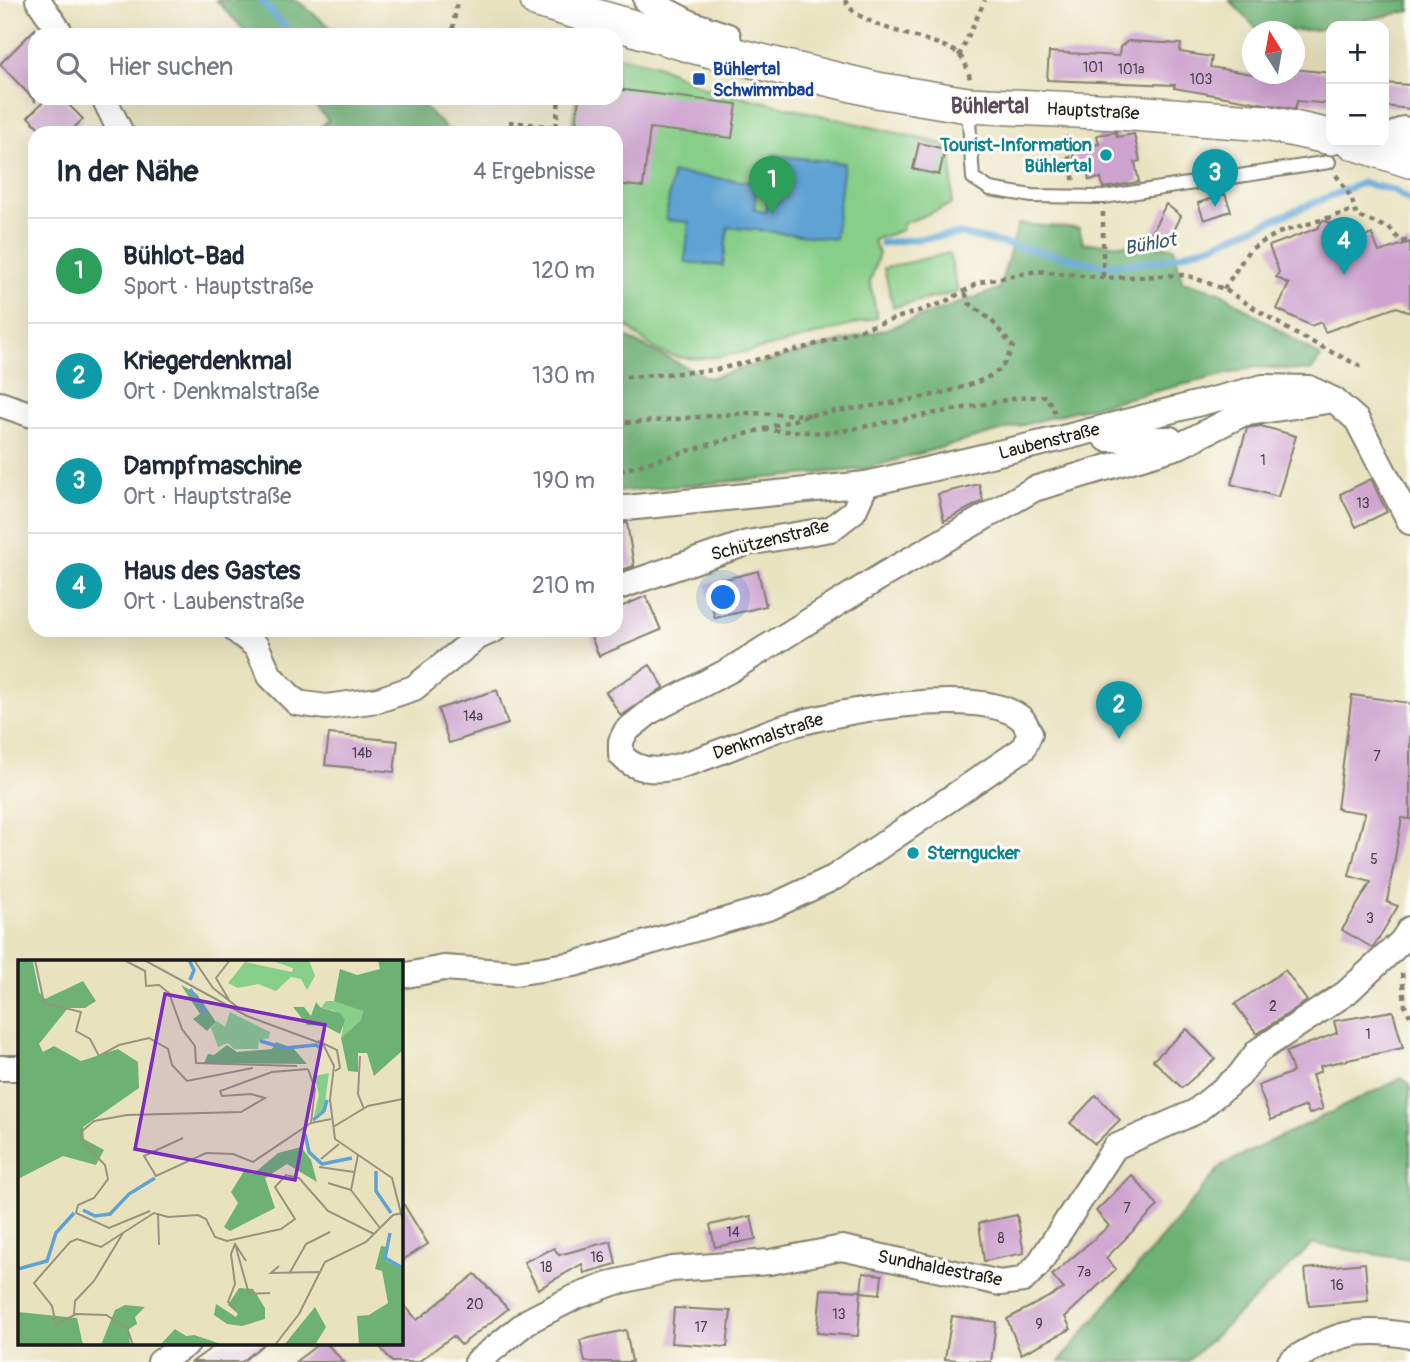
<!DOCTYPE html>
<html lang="de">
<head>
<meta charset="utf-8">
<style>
  body { margin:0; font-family:Pangolin,sans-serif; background:#f2f2f3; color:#1f2937 }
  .controls { position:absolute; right:21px; top:21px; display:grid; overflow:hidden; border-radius:14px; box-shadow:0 7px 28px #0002 }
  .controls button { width:63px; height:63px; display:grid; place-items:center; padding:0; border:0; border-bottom:2px solid #e0e1e3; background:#fff; color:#1f2937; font:35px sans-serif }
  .compass { position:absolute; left:1242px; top:21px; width:63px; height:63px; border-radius:50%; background:#fff; box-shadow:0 7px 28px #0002; rotate:349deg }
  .you { position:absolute; left:724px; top:598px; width:24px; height:24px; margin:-18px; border:5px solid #fff; border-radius:50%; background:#1a73e8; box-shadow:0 0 0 10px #1a73e833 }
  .badge { display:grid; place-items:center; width:46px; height:46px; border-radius:50%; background:#db2777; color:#fff; font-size:23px; font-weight:700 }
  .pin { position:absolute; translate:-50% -58px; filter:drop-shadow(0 2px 4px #0008) }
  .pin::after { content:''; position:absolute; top:37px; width:24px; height:21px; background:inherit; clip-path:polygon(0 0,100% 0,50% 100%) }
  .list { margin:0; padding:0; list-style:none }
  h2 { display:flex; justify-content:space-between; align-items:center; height:91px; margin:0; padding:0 28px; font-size:30px }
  h2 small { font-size:23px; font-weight:400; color:#747a83 }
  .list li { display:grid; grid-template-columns:46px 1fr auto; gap:21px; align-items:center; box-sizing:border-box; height:105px; padding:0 28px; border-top:2px solid #e0e1e3 }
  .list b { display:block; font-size:26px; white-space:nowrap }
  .list p { margin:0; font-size:23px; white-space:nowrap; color:#747a83 }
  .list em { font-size:23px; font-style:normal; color:#747a83 }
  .icon { flex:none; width:38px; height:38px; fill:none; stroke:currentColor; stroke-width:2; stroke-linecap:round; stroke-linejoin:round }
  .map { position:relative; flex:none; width:1410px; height:1362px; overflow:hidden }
  .search { position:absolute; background:#fff; box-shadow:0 7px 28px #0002; left:28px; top:28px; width:595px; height:77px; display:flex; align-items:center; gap:18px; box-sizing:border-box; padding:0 24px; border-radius:21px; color:#747a83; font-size:26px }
  .panel { position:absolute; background:#fff; box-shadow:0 7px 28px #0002; left:28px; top:126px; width:595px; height:511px; border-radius:21px }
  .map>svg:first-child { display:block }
</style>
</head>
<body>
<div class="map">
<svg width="1410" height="1362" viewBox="0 0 1410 1362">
  <rect width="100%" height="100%" fill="#fdfcf7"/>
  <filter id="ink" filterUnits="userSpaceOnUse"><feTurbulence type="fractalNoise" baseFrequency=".0143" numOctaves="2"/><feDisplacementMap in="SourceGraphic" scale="14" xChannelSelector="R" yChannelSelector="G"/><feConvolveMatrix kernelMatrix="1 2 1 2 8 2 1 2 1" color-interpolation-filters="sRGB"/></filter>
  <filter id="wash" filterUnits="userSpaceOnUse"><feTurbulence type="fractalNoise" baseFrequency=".00686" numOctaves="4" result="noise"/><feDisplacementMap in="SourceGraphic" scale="28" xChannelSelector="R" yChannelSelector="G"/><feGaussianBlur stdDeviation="1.57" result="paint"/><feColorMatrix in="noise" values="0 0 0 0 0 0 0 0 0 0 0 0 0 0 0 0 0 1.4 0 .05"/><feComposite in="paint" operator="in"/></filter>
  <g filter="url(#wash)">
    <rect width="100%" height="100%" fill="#e9e2bf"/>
    <g fill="#87ce88" stroke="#527552" stroke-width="2">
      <path d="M616,56L655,64L705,88L952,146V204L903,224L902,230L873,240L879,253L870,282L877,318C829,330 722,366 677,357C652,352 633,332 616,315V133H571L576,98H616Z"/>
      <path d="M949,253L958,292L893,307L884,268Z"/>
    </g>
    <g fill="#6db174" stroke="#446648" stroke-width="2">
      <path d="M216,0H296L340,35H249Z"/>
      <path d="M1229,0H1410V11L1315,30L1259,31Z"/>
      <path d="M308,98H415L451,133H315L328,120Z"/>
      <path d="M1018,224L1079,228L1083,243L1174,247L1182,281L1220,292L1321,357L1311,371L1256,367L1066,413L864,469L616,492V332L708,378L886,329L999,289Z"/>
      <path d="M1402,1078L1410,1085V1260L1313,1244L1187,1362H1059L1222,1165Z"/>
    </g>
    <path fill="#5fa3d4" stroke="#3e6078" stroke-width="2" d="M773,155L844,163L835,239L728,227L723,266L685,262L689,222L666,220L672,173L757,183L754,210L766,212Z"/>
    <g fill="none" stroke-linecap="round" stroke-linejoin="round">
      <g stroke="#5fa3d4" stroke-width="7">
        <path d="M260,0L293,35"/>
        <path d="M371,98L379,104"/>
        <path d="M882,243L961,234L1105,266L1159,261L1212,245L1362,183L1393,190L1410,201"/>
      </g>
    </g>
    <g id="blocks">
      <g fill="#cda2cf">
        <path d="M35,29V101L0,64Z"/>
        <path d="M1128,41L1181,44L1180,52L1212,57L1210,67L1252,74H1294V69L1331,73V104L1297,101L1295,109L1174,88L1175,85L1047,80L1049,52L1119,56L1120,47Z"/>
        <path d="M1384,83L1410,85V109L1384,106Z"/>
        <path d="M616,89L737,104L732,138L650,128L643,187L616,184V133H575L579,98H616Z"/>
        <path d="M47,98H62L83,119L69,133H44L28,117Z"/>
        <path d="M1116,132L1117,137L1134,134L1140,161L1135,162L1139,182L1103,188L1101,178L1089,180L1087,169L1077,171L1072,149L1099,144L1097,135Z"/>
        <path d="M919,143L945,149L939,175L913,169Z"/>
        <path d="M1225,194L1231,211L1204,220L1198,203Z"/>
        <path d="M1166,204L1181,216L1172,235L1148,240Z"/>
        <path d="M1323,220L1362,238L1372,234L1379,252L1410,242V313L1397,307L1325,332L1321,322L1311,326L1277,309L1289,284L1276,277L1279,272L1269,246L1318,228Z"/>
        <path d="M1261,426L1296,436L1278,497L1231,484L1247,428Z"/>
        <path d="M1371,479L1387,512L1356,527L1340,494Z"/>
        <path d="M979,484L983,501L944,521L938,494Z"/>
        <path d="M627,523L634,566L616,572V524Z"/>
        <path d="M758,571L766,606L715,618L706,584Z"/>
        <path d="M646,596L661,630L599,656L588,630H616V609Z"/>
        <path d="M650,665L664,687L621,716L606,692Z"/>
        <path d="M497,690L508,724L449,743L438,709Z"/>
        <path d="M1352,695L1410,703V819L1402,818L1387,902L1398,906L1373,948L1342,930L1371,882L1349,876L1365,813L1337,809Z"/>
        <path d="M329,734L398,741L394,772L325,765Z"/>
        <path d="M1285,970L1307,1001L1257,1034L1235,1004Z"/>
        <path d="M1393,1011L1403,1048L1320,1066L1321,1071L1312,1075L1323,1109L1309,1114L1306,1106L1271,1120L1258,1086L1293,1072L1286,1052L1337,1033L1334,1021Z"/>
        <path d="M1187,1029L1215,1059L1182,1088L1153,1060Z"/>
        <path d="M1096,1095L1120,1120L1095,1144L1070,1123Z"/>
        <path d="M1132,1175L1158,1206L1106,1258L1116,1269L1065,1317L1071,1329L1021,1354L1007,1319L1064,1289L1052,1275L1109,1226L1096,1211Z"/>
        <path d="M401,1200L428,1244L401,1261Z"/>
        <path d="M1017,1215L1024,1253L984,1261L979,1223Z"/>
        <path d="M751,1216L756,1239L715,1247L710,1225Z"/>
        <path d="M611,1241L616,1264L584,1273L582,1264L538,1289L524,1262L554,1248L559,1255Z"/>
        <path d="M1365,1263L1368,1301L1309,1306L1305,1269Z"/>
        <path d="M863,1273L882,1275L880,1294L861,1292Z"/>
        <path d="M475,1274L508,1309L461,1345L453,1336L418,1362H392L377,1343H401V1301L417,1320Z"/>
        <path d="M821,1289L861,1291L858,1336L817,1333Z"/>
        <path d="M674,1308L731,1311L727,1347L671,1343Z"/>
        <path d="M952,1316L996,1322L991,1362L945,1359Z"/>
        <path d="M626,1330L632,1362H585L580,1340Z"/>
        <path d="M218,1343H265L242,1362H192Z"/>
        <path d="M320,1343H326L344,1362H295Z"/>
      </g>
    </g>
  </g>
  <g filter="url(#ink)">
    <use href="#blocks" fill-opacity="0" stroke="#827f6e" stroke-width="2"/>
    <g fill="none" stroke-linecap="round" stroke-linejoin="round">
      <defs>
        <path id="service" d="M968,107L973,178L990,189L1032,196L1104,197L1329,162"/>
        <g id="minor">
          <path d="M38,0L62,35"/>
          <path d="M646,0L690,23L728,36L732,56"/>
          <path d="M104,98L121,133"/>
          <path d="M1384,140L1404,129L1410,130"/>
          <path d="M0,404L35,416"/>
          <path d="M1098,430L1107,439H1170"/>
          <path d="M616,509L866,484L1059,439L1263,387L1309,388L1334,400L1357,420L1410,522"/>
          <path d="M616,588L747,543L831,529L854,511L866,484"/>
          <path d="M235,630L257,647L270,676L297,703L326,707L378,700L414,688L478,637L494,630"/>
          <path d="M401,976L444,968L515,973L574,964L771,907L835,877L1023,749L1030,733C1028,730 1025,722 1022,719C982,683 829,713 781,728C745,740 711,758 675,767C655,772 634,770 621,755V741L626,731L651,711L730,670L885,574L1034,489L1179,446L1242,414L1334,400"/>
          <path d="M0,1068H19"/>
          <path d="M160,1362L188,1343"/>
          <path d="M477,1362L528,1321L573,1298L613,1283L672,1269L770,1262L842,1248L1000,1283L1023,1280L1038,1265L1115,1147L1195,1112L1239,1076L1258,1051L1346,993L1402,941L1410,929"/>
          <path d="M1290,1362C1333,1334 1359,1326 1410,1336"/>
        </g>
        <g id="secondary">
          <path d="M538,0L695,46L877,90L968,105L1119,112L1266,123L1331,137"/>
          <path d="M1354,142L1410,160"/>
        </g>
      </defs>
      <use href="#service" stroke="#827f6e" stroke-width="16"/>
      <use href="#minor" stroke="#827f6e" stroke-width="28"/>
      <use href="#secondary" stroke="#827f6e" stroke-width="38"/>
      <g stroke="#827f6e" stroke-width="4.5" stroke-dasharray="5 5" stroke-linecap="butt">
        <path d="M845,0C856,28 929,36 954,51C964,57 968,69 970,79"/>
        <path d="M453,29L457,0"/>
        <path d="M959,56L985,0"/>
        <path d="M509,122L575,129"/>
        <path d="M556,127L559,98"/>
        <path d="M1065,136L1074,182"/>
        <path d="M1336,175L1351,197L1357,216L1389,228L1402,242L1410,240"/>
        <path d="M1103,212V278"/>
        <path d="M1224,289L1249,250L1278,233L1354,210"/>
        <path d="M616,378L715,370L807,347L943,303L980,282L1037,271L1103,278L1186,275L1224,289L1294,333L1362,367"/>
        <path d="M811,415C857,407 963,398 999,370C1005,365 1009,354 1013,347L992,321L969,303L965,292"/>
        <path d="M616,420L631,423L745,413L811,415L616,472"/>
        <path d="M764,430L830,433L1017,398L1046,396L1057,417"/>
        <path d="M1402,973L1405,1006L1410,1016"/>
      </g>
      <use href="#service" stroke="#fff" stroke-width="12"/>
      <use href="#minor" stroke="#fff" stroke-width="24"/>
      <use href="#secondary" stroke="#fff" stroke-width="35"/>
    </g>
  </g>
  <rect fill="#1a4fb4" stroke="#fdfcf7" stroke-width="2.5" x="692" y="72" width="14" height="14" rx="3.5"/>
  <g fill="#0f9aa8" stroke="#fdfcf7" stroke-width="2.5">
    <circle cx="1106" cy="155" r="7"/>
    <circle cx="913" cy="853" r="7"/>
  </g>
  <g text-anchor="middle" stroke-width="6" stroke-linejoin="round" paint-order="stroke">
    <g font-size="14" fill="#483e49">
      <text x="1093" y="72">101</text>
      <text x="1131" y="74">101a</text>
      <text x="1201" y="84">103</text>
      <text x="1263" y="465">1</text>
      <text x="1363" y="508">13</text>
      <text x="473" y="721">14a</text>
      <text x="362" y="758">14b</text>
      <text x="1377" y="761">7</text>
      <text x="1374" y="864">5</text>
      <text x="1370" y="923">3</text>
      <text x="1273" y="1011">2</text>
      <text x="1368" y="1039">1</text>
      <text x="1127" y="1213">7</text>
      <text x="733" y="1237">14</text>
      <text x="1001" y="1243">8</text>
      <text x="597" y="1262">16</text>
      <text x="546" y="1272">18</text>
      <text x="1084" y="1277">7a</text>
      <text x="1337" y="1290">16</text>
      <text x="475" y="1309">20</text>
      <text x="839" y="1319">13</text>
      <text x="1039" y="1329">9</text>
      <text x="701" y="1332">17</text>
    </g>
    <g font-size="18" font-weight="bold" fill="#164399" stroke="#fdfcf7" text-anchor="start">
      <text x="713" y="75">Bühlertal<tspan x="713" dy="21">Schwimmbad</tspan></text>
    </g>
    <g font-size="18" fill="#1c1c1c" stroke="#fdfcf7">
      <text transform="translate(1093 111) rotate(3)" y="6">Hauptstraße</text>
      <text transform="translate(1049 441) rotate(-14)" y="6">Laubenstraße</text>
      <text transform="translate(770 540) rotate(-14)" y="6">Schützenstraße</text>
      <text transform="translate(768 736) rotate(-18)" y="6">Denkmalstraße</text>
      <text transform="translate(940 1268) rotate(11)" y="6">Sundhaldestraße</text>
    </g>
    <g font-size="18" font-weight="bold" fill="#0d838f" stroke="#fdfcf7" text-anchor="end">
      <text x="1092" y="151">Tourist-Information<tspan x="1092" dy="21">Bühlertal</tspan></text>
      <text x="927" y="859" text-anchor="start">Sterngucker</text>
    </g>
    <g font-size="19" font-style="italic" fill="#3a596f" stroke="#fdfcf7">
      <text transform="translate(1150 243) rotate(-10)" y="7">Bühlot</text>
    </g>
    <g font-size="21" font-weight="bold" fill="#5a4b5b" stroke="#fdfcf7">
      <text x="990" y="113">Bühlertal</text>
    </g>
  </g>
  <g transform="translate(18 960)">
    <rect width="385" height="385" fill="#e9e2bf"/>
    <path d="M252,0H291L297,16L289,30L283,19L273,17L258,31L240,24L220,28L210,23L227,2L274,12L275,8ZM308,41H323L345,51L343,60L323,78L325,68L317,51L303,48ZM212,52L252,72L251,78L241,81L240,89H216L210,83L200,87L193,68L199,61L207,67ZM311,113L306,149L296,157L301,134L296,116Z" fill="#87ce88"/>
    <path d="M0,0L15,2L21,32L27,39L65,21L78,41L67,48H50L21,84L25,92L36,86L63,101L100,89L120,102L121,128L65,167L66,179L86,190L78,205L45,196L0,219ZM360,0H385V90L356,116L349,93H340V112L330,111L323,78L343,60L345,51L316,41L322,9L339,15L362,9ZM163,25L179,34L198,62L189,71L175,59L182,54ZM298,42L303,48L322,53L327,60L322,74L307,66L289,65L275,47H286L293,56ZM258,82L275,88L289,104L186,103L190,94L196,95L209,85L219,92L254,89ZM283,187L293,200L299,222L269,204L247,218L257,248L212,271L206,267L220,243L213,232L226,211L235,214L260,193ZM363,286L369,287L368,301L385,309V385H341L339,356L351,355L370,343L364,311L357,309ZM221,328L235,329L247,348V359L224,366L209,364L196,355L198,344L218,357L220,354L210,345ZM107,345L127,347L117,357L119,364L111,369L112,385H83L97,350ZM297,347L308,367L297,385H266ZM0,352L59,358L65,385H0ZM157,369L168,376L176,375L206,385H142Z" fill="#6db174"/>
    <path fill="none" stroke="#5fa3d4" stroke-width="3.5" d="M171,0L176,10L172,20M172,29L188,54M242,81L267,88L298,85L303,88M295,160L306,151L309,140M287,174L291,192L304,204L334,198M358,211V231L373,253M65,250L77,256L92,254L111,234L137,218M372,273L367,298L385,308M0,309L29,301L38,273L56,253"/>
    <path fill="none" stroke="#97937e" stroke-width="2" d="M17,0L26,43L63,52L58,71L72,79L81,96L101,85L131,78L150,89L154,105L169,121L235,108M106,0L127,11L128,26L141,25L151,33L164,69L177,86L178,103L279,106M126,0L229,56L305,84L316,106L312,140L317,179L374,218L385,261M176,0L195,28L222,49M211,40L198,18L212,0M300,81L319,90L322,108L317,111M342,96L340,134L346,149M290,109L297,129L293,163M315,167L350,146L385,139M165,178L126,196L138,216L188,193L215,194L235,202L293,163L313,159M340,195L333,230L362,268M303,199L321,184M301,207L336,212M310,223L333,230M132,251L91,268L58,253L60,245L76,238L90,219L87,205L64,182L63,172L76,161L109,155L223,152L247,138L233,134L204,136L202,131L254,112L290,109M140,254L141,285M217,284L231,334L252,333M261,306L253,313L301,312M271,314L288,284L312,272M218,349L210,342L217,324L213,294L217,284L228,301M56,354L57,341L76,321L105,273M115,385L109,368L88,355L58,354L38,365L34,346L16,323L52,282L59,279L83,287L136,253L150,257L180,255L188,259L197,277L209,281L263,269L277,259L257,227L268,215L281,218L310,251L356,274M257,385L281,354L307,302L348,282L375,255L385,253"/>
    <path fill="#7b2cbf" fill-opacity="0.15" stroke="#7b2cbf" stroke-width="3.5" d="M147,34L307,65L277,220L117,189Z"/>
    <rect width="385" height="385" fill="none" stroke="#1c1c1c" stroke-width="3.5"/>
  </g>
</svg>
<div class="controls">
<button>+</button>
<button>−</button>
</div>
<svg class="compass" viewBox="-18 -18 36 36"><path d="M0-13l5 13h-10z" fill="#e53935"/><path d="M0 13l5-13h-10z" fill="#747a83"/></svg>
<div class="you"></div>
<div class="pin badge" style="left:772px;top:214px;background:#2e9e5b">1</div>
<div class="pin badge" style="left:1119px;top:739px;background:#0f9aa8">2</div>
<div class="pin badge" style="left:1215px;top:207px;background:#0f9aa8">3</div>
<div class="pin badge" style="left:1344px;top:275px;background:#0f9aa8">4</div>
<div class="search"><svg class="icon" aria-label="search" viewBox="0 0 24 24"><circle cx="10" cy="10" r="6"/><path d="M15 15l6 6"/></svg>Hier suchen</div>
<section class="panel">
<h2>In der Nähe<small>4 Ergebnisse</small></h2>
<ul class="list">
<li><span class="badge" style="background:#2e9e5b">1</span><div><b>Bühlot-Bad</b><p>Sport · Hauptstraße</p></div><em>120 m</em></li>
<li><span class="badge" style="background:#0f9aa8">2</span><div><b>Kriegerdenkmal</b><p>Ort · Denkmalstraße</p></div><em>130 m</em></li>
<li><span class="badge" style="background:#0f9aa8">3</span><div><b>Dampfmaschine</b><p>Ort · Hauptstraße</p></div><em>190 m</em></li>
<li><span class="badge" style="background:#0f9aa8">4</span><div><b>Haus des Gastes</b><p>Ort · Laubenstraße</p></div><em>210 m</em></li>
</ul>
</section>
</div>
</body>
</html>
